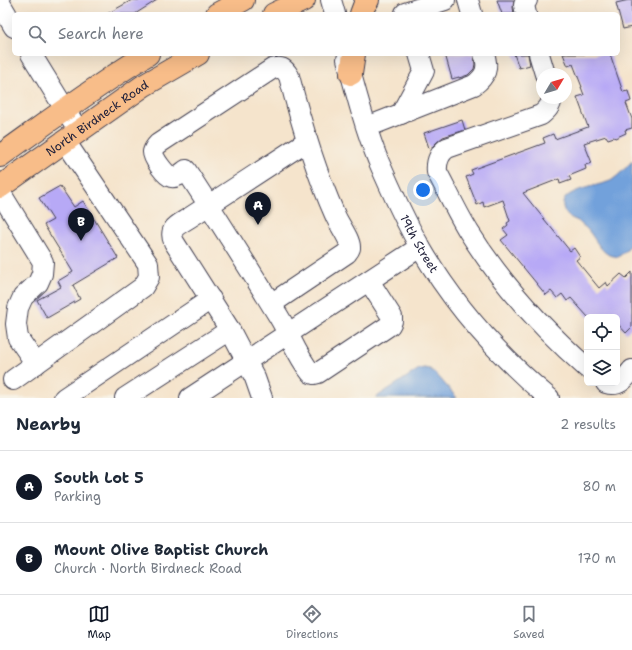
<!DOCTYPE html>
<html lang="en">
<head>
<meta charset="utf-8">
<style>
  body { margin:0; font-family:"Shantell Sans",sans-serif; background:#f6f6f7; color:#1f2937 }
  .controls { position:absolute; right:12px; bottom:12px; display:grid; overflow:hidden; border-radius:6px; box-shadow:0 4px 16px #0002 }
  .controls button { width:36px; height:36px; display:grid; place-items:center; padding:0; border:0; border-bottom:1px solid #e0e1e3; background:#fff; color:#1f2937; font:20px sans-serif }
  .compass { position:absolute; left:536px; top:68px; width:36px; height:36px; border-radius:50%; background:#fff; box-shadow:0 4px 16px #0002; rotate:52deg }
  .you { position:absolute; left:423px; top:190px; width:14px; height:14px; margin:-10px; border:3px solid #fff; border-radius:50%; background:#1a73e8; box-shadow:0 0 0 6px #1a73e833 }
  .badge { display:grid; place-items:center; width:26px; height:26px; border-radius:50%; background:#111827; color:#fff; font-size:13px; font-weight:700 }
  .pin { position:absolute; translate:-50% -33px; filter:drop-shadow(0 1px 2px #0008) }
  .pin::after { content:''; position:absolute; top:21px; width:14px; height:12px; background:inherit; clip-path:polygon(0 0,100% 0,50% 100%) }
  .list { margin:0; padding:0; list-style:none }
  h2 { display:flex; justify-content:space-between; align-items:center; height:52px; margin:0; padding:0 16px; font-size:17px }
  h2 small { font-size:13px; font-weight:400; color:#747a83 }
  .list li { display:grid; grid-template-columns:26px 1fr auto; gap:12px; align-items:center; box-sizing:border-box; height:72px; padding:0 16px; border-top:1px solid #e0e1e3 }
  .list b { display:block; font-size:15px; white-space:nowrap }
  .list p { margin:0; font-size:13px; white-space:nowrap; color:#747a83 }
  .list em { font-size:13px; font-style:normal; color:#747a83 }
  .icon { flex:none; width:22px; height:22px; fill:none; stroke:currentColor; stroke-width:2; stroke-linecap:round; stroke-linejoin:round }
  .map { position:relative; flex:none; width:632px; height:398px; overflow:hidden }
  .search { position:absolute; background:#fff; box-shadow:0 4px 16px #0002; left:12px; right:12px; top:12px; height:44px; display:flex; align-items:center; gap:10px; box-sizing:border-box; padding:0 14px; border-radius:6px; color:#747a83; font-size:15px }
  .sheet { height:196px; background:#fff }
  nav { display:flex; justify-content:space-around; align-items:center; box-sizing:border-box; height:56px; border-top:1px solid #e0e1e3; background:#fff; font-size:11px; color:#747a83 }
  nav a { display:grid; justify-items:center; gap:2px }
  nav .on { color:#111827 }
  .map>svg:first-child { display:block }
</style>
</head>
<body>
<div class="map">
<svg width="632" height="398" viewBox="0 0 632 398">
  <rect width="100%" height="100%" fill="#f7f3e8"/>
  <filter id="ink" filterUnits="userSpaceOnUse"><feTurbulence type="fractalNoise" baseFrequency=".025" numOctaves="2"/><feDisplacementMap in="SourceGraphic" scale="8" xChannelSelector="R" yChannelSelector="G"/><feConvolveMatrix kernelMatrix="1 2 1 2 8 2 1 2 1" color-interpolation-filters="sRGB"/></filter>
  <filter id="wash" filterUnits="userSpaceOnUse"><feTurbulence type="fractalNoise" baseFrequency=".012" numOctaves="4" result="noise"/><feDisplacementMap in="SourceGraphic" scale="16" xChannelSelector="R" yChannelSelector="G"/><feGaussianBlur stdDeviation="0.9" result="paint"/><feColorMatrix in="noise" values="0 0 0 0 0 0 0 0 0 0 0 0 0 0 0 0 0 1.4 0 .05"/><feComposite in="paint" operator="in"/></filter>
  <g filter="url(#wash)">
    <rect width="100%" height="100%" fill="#f5e4cc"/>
    <g fill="#72a1db" stroke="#4a628b">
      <path d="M632,161V241L627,250L618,257C615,256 612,256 609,255C598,249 594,235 585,227C582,225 580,223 578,221C574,219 570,218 567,215C548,189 601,187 612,180C619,175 627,167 632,161Z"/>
      <path d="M424,368L430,369L438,376L457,398H375L419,369Z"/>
    </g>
    <g id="blocks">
      <g fill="#b7a9f6">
        <path d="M132,0H157L135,14H107Z"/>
        <path d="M497,0H514L513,7L514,14H502Z"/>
        <path d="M629,0H632V27L623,29L616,3Z"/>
        <path d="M445,54H473L475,64L474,69L468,75L459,78V77L452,79Z"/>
        <path d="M514,54H528L530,65L519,68Z"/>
        <path d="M563,54H610L623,92L628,91L631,101L626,103L632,119V128L625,130L626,133L615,138L614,137L608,139L606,136L584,143L592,163L585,165L586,169L569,176L571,180L560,184L559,179L523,193L570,251L574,248L580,257L576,260L599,288L606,282L608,286L621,274L626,278L632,272V327L626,333L617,323V317H588L571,298L567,301L562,294L557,298L551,291L546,295L501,240L508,235L503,229L508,225L507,223L510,221L503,200L484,207L483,202L477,205L466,177L473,174L471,170L545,143L543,138L553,134L555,139L588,127L577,97L584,95L581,87H582L573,64L568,66Z"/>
        <path d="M462,120L465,130L443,137L437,142L432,147L429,148L424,133Z"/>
        <path d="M60,186L74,207L83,201L118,258L73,285L80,299L47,318L37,300L61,287L58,281L73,272L44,225L53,220L39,198Z"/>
      </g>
    </g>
  </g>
  <g filter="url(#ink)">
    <use href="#blocks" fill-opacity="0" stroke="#423f51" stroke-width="1"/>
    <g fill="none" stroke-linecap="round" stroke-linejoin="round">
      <defs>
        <g id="minor">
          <path d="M331,0L335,14"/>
          <path d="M468,0L472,14"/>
          <path d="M0,3L14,27"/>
          <path d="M406,14L405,13L445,0"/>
          <path d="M526,14L524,5L527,0"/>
          <path d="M31,54L79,132"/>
          <path d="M539,54L545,74"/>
          <path id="s1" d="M347,59C356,93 365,128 378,160C391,190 404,219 420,247C453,304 499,356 549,398"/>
          <path d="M552,98C551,106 547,110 541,115L447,148C439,154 436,162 437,172C448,192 457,213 469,232C501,283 542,328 587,368"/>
          <path d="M401,114L424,71L419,54"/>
          <path d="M367,127L474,85C486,76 489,68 484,54"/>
          <path d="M0,192L43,262L42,274L38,283L23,297L18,308L16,324L18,338L36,364"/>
          <path d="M271,304L347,253C348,251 349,251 350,248C351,240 338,223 335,215C315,170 301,123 289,76C284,68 281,66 272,69L158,144C156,146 154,148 153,152C152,157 166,176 171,177C177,178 182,173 186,170C218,219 249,268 279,317C290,335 297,356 311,373L314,374L318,373L390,325L392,321V317L369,281"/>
          <path d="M13,380L143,287L149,277L148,264L65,141"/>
          <path d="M606,383C619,387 625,379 632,370"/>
          <path d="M64,398L211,299"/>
          <path d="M125,398L230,330"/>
          <path d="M190,398L420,247"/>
          <path d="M262,398L255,378L230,330L174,242C168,228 178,225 189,218L307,141"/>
        </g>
        <g id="major">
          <path d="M217,14L243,0"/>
          <path d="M274,14L304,0"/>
          <path d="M361,14L364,6L368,0"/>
          <path d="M351,74L354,54"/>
          <path d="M0,156C49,121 97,85 148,54"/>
          <path id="s2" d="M0,187L143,86L198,54"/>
        </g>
      </defs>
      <use href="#minor" stroke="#423f51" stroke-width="22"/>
      <use href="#major" stroke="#423f51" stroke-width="24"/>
      <use href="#minor" stroke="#fff" stroke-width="20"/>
      <use href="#major" stroke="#f8bd89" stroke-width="22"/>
    </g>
  </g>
  <g text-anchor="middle" stroke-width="3.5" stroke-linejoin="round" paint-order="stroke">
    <g font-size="12" fill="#22223b" stroke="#f7f3e8">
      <text dy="4" stroke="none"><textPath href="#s2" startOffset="119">North Birdneck Road</textPath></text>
      <text dy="4" stroke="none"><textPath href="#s1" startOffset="199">19th Street</textPath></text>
    </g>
  </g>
</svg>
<div class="controls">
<button><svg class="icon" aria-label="locate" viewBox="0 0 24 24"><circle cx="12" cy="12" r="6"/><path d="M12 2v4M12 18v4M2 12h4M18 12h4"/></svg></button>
<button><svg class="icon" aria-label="layers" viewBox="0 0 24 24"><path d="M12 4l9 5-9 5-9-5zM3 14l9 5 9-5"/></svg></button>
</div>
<svg class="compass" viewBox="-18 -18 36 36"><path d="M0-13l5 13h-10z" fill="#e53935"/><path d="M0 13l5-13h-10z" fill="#747a83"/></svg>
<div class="you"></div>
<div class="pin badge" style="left:258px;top:225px">A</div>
<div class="pin badge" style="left:81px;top:241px">B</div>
<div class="search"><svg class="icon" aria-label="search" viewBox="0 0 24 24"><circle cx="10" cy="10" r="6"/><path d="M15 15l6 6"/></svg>Search here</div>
</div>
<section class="sheet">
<h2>Nearby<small>2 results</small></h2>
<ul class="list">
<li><span class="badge">A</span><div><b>South Lot 5</b><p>Parking</p></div><em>80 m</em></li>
<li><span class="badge">B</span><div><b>Mount Olive Baptist Church</b><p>Church · North Birdneck Road</p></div><em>170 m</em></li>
</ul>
</section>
<nav>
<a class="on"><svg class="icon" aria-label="map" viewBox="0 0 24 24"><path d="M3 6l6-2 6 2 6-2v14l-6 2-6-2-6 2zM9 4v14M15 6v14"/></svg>Map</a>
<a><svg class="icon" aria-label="directions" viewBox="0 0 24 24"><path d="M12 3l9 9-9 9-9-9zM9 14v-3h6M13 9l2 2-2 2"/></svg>Directions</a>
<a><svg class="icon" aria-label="saved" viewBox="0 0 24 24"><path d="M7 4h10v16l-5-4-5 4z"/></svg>Saved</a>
</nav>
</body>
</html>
